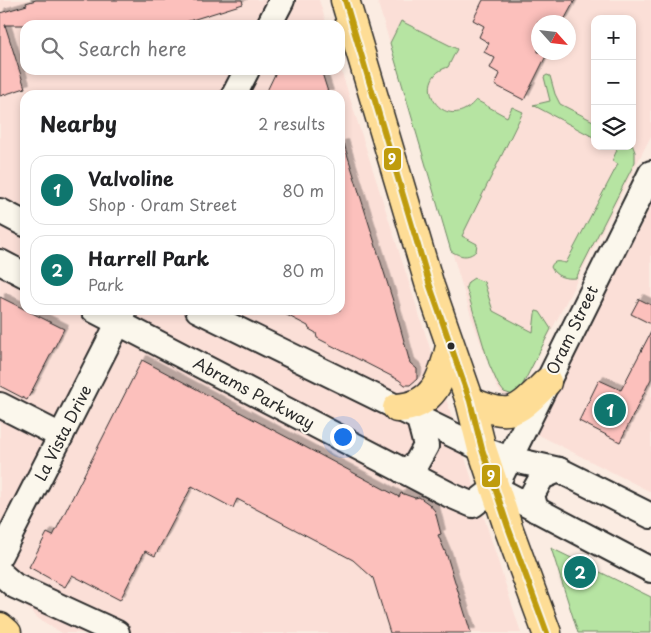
<!DOCTYPE html>
<html lang="en">
<head>
<meta charset="utf-8">
<style>
  body { margin:0; font-family:"Playpen Sans",sans-serif; background:#f2f2f2; color:#202124 }
  .controls { position:absolute; right:15px; top:15px; display:grid; overflow:hidden; border-radius:10px; box-shadow:0 2px 8px #0003 }
  .controls button { width:45px; height:45px; display:grid; place-items:center; padding:0; border:0; border-bottom:1px solid #e0e0e0; background:#fff; color:#202124; font:25px sans-serif }
  .compass { position:absolute; left:531px; top:15px; width:45px; height:45px; border-radius:50%; background:#fff; box-shadow:0 2px 8px #0003; rotate:117deg }
  .you { position:absolute; left:342px; top:436px; width:18px; height:18px; margin:-12px; border:4px solid #fff; border-radius:50%; background:#1a73e8; box-shadow:0 0 0 8px #1a73e833 }
  .badge { display:grid; place-items:center; width:32px; height:32px; border-radius:50%; background:#0f766e; color:#fff; font-size:16px; font-weight:700 }
  .pin { position:absolute; translate:-50% -50%; border:2px solid #fff; box-shadow:0 1px 5px #0006 }
  .list { margin:0; padding:0; list-style:none }
  h2 { display:flex; justify-content:space-between; align-items:center; height:65px; margin:0; padding:0 20px; font-size:21px }
  h2 small { font-size:16px; font-weight:400; color:#757577 }
  .list li { display:grid; grid-template-columns:32px 1fr auto; gap:15px; align-items:center; box-sizing:border-box; height:70px; margin:0 10px 10px; padding:0 10px; border:1px solid #e0e0e0; border-radius:15px }
  .list b { display:block; font-size:19px; white-space:nowrap }
  .list p { margin:0; font-size:16px; white-space:nowrap; color:#757577 }
  .list em { font-size:16px; font-style:normal; color:#757577 }
  .icon { flex:none; width:28px; height:28px; fill:none; stroke:currentColor; stroke-width:2; stroke-linecap:round; stroke-linejoin:round }
  .map { position:relative; flex:none; width:651px; height:633px; overflow:hidden }
  .search { position:absolute; background:#fff; box-shadow:0 2px 8px #0003; left:20px; top:20px; width:325px; height:55px; display:flex; align-items:center; gap:12px; box-sizing:border-box; padding:0 18px; border-radius:15px; color:#757577; font-size:19px }
  .panel { position:absolute; background:#fff; box-shadow:0 2px 8px #0003; left:20px; top:90px; width:325px; height:225px; border-radius:15px }
  .map>svg:first-child { display:block }
</style>
</head>
<body>
<div class="map">
<svg width="651" height="633" viewBox="0 0 651 633">
  <defs>
    <filter id="shadow"><feDropShadow dx="4.5" dy="-4.5" stdDeviation="0" flood-color="#0004"/></filter>
  </defs>
  <rect width="100%" height="100%" fill="#fbece2"/>
  <filter id="ink" filterUnits="userSpaceOnUse"><feTurbulence type="fractalNoise" baseFrequency=".02" numOctaves="2"/><feDisplacementMap in="SourceGraphic" scale="10" xChannelSelector="R" yChannelSelector="G"/><feConvolveMatrix kernelMatrix="1 2 1 2 8 2 1 2 1" color-interpolation-filters="sRGB"/></filter>
  <g filter="url(#ink)">
    <g fill="#fbdfd7" fill-rule="evenodd">
      <path d="M0,0H319L327,25H25V70H340V67L521,633H62L39,619L0,582ZM25,95H340V310H25Z"/>
      <path d="M377,0H651V136L521,390L509,397L503,395L497,387L472,319ZM595,19H632V146H595ZM538,22H568V52H538Z"/>
      <path d="M651,205V492L535,433Z"/>
    </g>
    <g fill="#b6e4a2" stroke="#708866">
      <path d="M401,21L457,49L448,67C408,79 444,138 476,100L507,117L512,107L523,112L462,236L477,244L476,251C468,259 459,256 451,251L390,43Z"/>
      <path d="M547,75L550,76L555,94L560,104L595,122V138L533,105L550,101L544,77Z"/>
      <path d="M632,144L635,152V162L576,278C566,279 555,277 551,267C554,259 559,262 566,263L618,164L612,161L617,150L611,146H632Z"/>
      <path d="M474,278L484,282L493,311L533,332L535,314L536,311L540,312L551,329L522,386L513,395L504,392L498,384L489,364L466,287L468,282Z"/>
      <path d="M551,548L651,597V633H578Z"/>
    </g>
    <g fill="#fcc0bc" stroke="#2b2b2b" filter="url(#shadow)">
      <path d="M36,0H242L243,4L176,25H5L25,88L0,96V13L27,5L26,3Z"/>
      <path d="M483,0H575L563,22H538V52H548L524,100L495,85L500,74L490,68L495,58L484,52L489,43L479,37L484,26L473,20Z"/>
      <path d="M277,70H321L329,95H265Z"/>
      <path d="M344,144L393,301L410,363L417,369V379L410,385H405L399,380L317,338L316,333L309,329L308,326L277,310H340V145Z"/>
      <path d="M0,297L64,329L27,400L0,386Z"/>
      <path d="M639,299L651,305V324L631,314Z"/>
      <path d="M651,332V379L620,442L579,421L599,380L621,390Z"/>
      <path d="M142,360L399,497L401,493L415,498L419,497L429,504L435,511L441,534L438,535L447,556L471,633H390L373,578L353,560L237,499L233,508L192,486L155,556L145,551L120,600L72,575L65,587L29,567L47,533L53,536Z"/>
    </g>
    <g fill="none" stroke-linecap="round" stroke-linejoin="round">
      <defs>
        <g id="minor">
          <path d="M269,25L282,0"/>
          <path d="M234,95L247,70"/>
          <path d="M0,211L25,224"/>
          <path d="M0,262L25,275"/>
          <path d="M94,310L450,495L473,505L495,488L651,173"/>
          <path d="M198,310L482,449L510,459L559,470L651,516"/>
          <path d="M0,405L61,436"/>
          <path d="M403,471L416,464L426,446L419,419"/>
          <path d="M495,488L651,570"/>
          <path d="M536,510L532,495L542,477L559,470"/>
          <path d="M0,555L125,310"/>
          <path d="M0,573L15,586L117,633"/>
        </g>
        <g id="major">
          <path d="M345,0L430,286L470,401L482,449L508,527L547,633"/>
          <path d="M470,401C513,420 516,412 547,382"/>
          <path d="M397,408C434,406 442,379 450,347"/>
          <path d="M0,627L7,633"/>
        </g>
      </defs>
      <use href="#minor" stroke="#2b2b2b" stroke-width="28"/>
      <use href="#major" stroke="#2b2b2b" stroke-width="31"/>
      <use href="#minor" stroke="#fbf7ec" stroke-width="24"/>
      <use href="#major" stroke="#fedd96" stroke-width="28"/>
      <defs>
        <path id="bus-1" d="M345,0L430,286L470,401L482,449L508,527L547,633"/>
      </defs>
      <use href="#bus-1" stroke="#fbf7ec" stroke-width="10"/>
      <use href="#bus-1" stroke="#bf9c0d" stroke-width="6"/>
    </g>
  </g>
  <circle fill="#2b2b2b" stroke="#fbf7ec" stroke-width="2" cx="451" cy="346" r="4.5"/>
  <g text-anchor="middle" stroke-width="4" stroke-linejoin="round" paint-order="stroke">
    <g font-size="16" fill="#2b2b2b" stroke="#fbf7ec">
      <text transform="translate(572 330) rotate(-64)" y="6">Oram Street</text>
      <text transform="translate(254 393) rotate(28)" y="6">Abrams Parkway</text>
      <text transform="translate(63 433) rotate(-63)" y="6">La Vista Drive</text>
    </g>
  </g>
  <g stroke="#fbf7ec" stroke-width="2">
    <rect x="383" y="147" width="19" height="24" rx="5" fill="#bf9c0d"/>
    <rect x="481" y="464" width="20" height="24" rx="5" fill="#bf9c0d"/>
  </g>
  <g font-size="14" text-anchor="middle" font-weight="bold" fill="#fff">
    <text x="392" y="164">9</text>
    <text x="491" y="481">9</text>
  </g>
</svg>
<div class="controls">
<button>+</button>
<button>−</button>
<button><svg class="icon" aria-label="layers" viewBox="0 0 24 24"><path d="M12 4l9 5-9 5-9-5zM3 14l9 5 9-5"/></svg></button>
</div>
<svg class="compass" viewBox="-18 -18 36 36"><path d="M0-13l5 13h-10z" fill="#e53935"/><path d="M0 13l5-13h-10z" fill="#757577"/></svg>
<div class="you"></div>
<div class="pin badge" style="left:610px;top:410px">1</div>
<div class="pin badge" style="left:580px;top:572px">2</div>
<div class="search"><svg class="icon" aria-label="search" viewBox="0 0 24 24"><circle cx="10" cy="10" r="6"/><path d="M15 15l6 6"/></svg>Search here</div>
<section class="panel">
<h2>Nearby<small>2 results</small></h2>
<ul class="list">
<li><span class="badge">1</span><div><b>Valvoline</b><p>Shop · Oram Street</p></div><em>80 m</em></li>
<li><span class="badge">2</span><div><b>Harrell Park</b><p>Park</p></div><em>80 m</em></li>
</ul>
</section>
</div>
</body>
</html>
